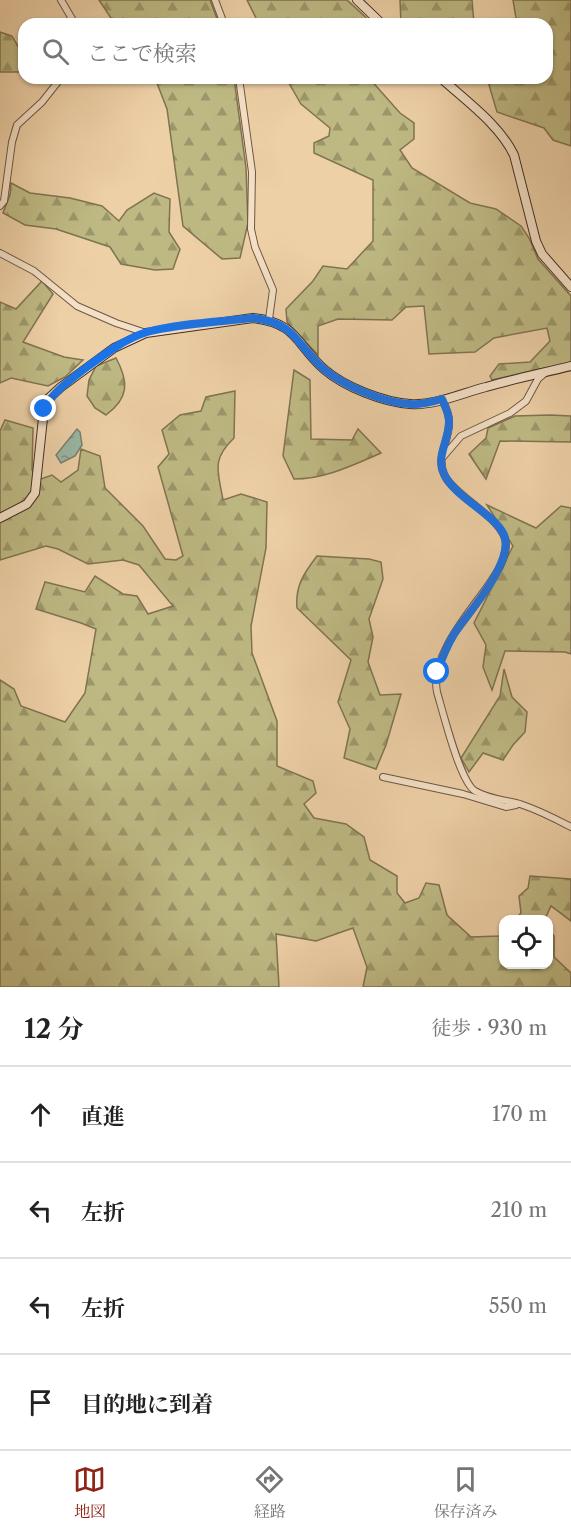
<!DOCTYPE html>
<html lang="ja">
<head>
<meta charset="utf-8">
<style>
  body { margin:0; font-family:"Libre Caslon Text","Noto Serif JP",serif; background:#f2f2f2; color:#222 }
  .controls { position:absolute; right:18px; bottom:18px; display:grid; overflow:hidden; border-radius:12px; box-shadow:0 2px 4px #0004 }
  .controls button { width:54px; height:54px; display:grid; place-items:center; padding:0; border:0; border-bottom:2px solid #e0e0e0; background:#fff; color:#222; font:30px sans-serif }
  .stop { position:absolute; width:18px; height:18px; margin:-14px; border:4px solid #1a73e8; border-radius:50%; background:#fff }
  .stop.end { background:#1a73e8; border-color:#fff; box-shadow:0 2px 6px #0008 }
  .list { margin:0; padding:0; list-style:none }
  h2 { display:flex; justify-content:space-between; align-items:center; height:78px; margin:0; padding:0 24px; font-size:26px }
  h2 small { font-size:20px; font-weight:400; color:#767676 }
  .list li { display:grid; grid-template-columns:39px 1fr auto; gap:18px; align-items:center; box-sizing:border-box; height:96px; padding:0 24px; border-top:2px solid #e0e0e0 }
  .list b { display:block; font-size:22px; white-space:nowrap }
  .list em { font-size:20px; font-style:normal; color:#767676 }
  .icon { flex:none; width:33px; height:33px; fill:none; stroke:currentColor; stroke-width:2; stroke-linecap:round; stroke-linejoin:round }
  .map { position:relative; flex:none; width:571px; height:987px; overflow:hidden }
  .search { position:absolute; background:#fff; box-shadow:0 2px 4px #0004; left:18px; right:18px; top:18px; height:66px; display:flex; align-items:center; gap:15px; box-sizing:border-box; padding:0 21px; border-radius:18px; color:#767676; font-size:22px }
  .sheet { height:462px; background:#fff }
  nav { display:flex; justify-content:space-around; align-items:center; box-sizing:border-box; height:84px; border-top:2px solid #e0e0e0; background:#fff; font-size:16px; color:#767676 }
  nav a { display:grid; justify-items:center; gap:3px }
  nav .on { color:#8f2418 }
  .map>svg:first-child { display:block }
</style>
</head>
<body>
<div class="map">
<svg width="571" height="987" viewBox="0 0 571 987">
  <defs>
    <pattern id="forest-firs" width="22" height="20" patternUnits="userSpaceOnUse" patternTransform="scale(1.5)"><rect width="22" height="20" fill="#beb983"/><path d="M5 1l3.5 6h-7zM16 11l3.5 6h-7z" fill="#9c976b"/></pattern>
    <pattern id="water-ripples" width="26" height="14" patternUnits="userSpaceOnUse" patternTransform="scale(1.5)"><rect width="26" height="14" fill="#99b7a6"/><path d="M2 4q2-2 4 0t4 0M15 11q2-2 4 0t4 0" fill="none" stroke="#7e9587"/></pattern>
  </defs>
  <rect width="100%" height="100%" fill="#eed0a7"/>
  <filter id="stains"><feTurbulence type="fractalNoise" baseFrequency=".00333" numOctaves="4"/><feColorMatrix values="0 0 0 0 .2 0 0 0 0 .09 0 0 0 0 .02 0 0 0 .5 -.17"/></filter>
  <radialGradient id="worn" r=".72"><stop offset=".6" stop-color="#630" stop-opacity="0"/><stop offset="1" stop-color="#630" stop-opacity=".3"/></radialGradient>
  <g fill="url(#forest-firs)" stroke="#807352" stroke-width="1.5">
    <path d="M99,0H210L219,24H139L111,18Z"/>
    <path d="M247,0H347L373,24H259Z"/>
    <path d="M400,0H472L474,24H401Z"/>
    <path d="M513,0H571V146L553,140L544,128L497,112L487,78H547V24H517Z"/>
    <path d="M0,32L12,36L22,53L23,72H0Z"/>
    <path d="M155,78H234L246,168L248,223L240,258L222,259L183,226L167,109Z"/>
    <path d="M286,78H369L400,113L414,123V139L400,150L412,168L470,203L496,209L521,226L529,238L538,259L571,296V362L492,380L490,376L499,364L530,362L550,341L547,328L494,338L475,352L429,354L424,306L406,307L392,320L338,319L318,326V355L287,322L286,309L313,281L323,266L347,269L373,241V180L314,153V143L329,136L330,128L301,104Z"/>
    <path d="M11,183L30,193L70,198L102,206L119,221L127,210L154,193L170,199L169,232L180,249L173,269L155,270L121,264L110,247L56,229L25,225L3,213L10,195Z"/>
    <path d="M42,281L53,294L23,342L64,357L83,360L65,377L48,386L11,378L0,383V302L16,309Z"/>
    <path d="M116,358C129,382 129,398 106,415L95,408L87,396L89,380L96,366Z"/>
    <path d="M294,370L310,380L311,439L352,440L358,429L381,453C353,465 325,479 294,479L283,456Z"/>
    <path d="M235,391L234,438C211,460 218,471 223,500L241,494L267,502L266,548L251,626L252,653L277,721V766L313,781L316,793L304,804L314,818L346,824L364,837L370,860L397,876V893L405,903L419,898L426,883L439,885L447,915L471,937L499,936L503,932L504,964H548L549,930L554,936V957L571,973V987H363L367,967L353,928L316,941L276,934L279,987H0V680L14,689L21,706L65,722L85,693L96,629L81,623L36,609L45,582L85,592L95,576L123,594L137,596L148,614L173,606L139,565L123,560L88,564L58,549L46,546L0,560V431L5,420L33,428L32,470L41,479L52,475L61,482L78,470L81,449L100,456L105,488L143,526L165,559L176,560L183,556L158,467L169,454L162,430L180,415L201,411L206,397Z"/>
    <path d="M550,415L571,416V442L500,441L486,479L469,454L486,438L488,428L515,416Z"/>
    <path d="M487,505L536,528L561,506L571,508V654L565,652L505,651L492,690L483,667L486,645L474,623L513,546Z"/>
    <path d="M317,556L369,559L381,562L383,579L369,619L373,637L368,662L380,695L401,694L386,745L376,769L344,758L350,729L338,702L351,660L297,608C295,586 304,573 317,556Z"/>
    <path d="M504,669L512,697L527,712L525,732L513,745L503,760L483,753L469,772L461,758L500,696Z"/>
    <path d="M530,876L571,879V921L551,906L545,919H515L521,913L519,896L528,888Z"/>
  </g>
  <path fill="url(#water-ripples)" stroke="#778071" stroke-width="1.5" d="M77,429L80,432L82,445L75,456L61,463L56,455Z"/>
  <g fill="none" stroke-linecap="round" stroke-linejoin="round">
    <defs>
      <g id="street">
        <path d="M61,0L75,24"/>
        <path d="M215,0L224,24"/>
        <path d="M239,78L252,172L251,229L255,247L273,290L269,319"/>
        <path d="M0,206L4,201L12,142L17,125L42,102L61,78"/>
        <path d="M0,253L34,271L77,306L116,323L146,333"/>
        <path d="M442,399C445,406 449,413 449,421C450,441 434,458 446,478C460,500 506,520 506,545C505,562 496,574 487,587C468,614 430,657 437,692C443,712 460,782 475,791C488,799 505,800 520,804C538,810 554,818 571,827"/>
        <path d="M443,457L461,436L510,413L526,401L538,379L545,373"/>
        <path d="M383,777L463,794L506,807L516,805"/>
      </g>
      <g id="secondary">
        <path d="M357,0L382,24"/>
        <path d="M441,78C466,101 499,124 514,155L536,241L542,254L571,287"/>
        <path d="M0,518L27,504L35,493L44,409L49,398L61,387L114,348L146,333L253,318C298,323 296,345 325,370C345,387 383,402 410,404C435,406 462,393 486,387C514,379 543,373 571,366"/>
      </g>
    </defs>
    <use href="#street" stroke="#6e5643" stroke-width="8"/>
    <use href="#secondary" stroke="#432d22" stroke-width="10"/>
    <use href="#street" stroke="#f4e0c6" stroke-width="6"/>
    <use href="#secondary" stroke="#f4e0c6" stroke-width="8"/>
  </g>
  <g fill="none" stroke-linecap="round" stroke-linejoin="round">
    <path stroke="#1a73e8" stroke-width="8" d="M44,409C53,392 68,382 83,370C102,356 124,339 147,332C181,323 219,322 253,318C297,323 296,345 325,370C344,386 385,403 410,404C420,405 432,402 442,399C445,406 449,413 449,421C450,439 435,456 444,474C455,498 495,514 504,535C515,562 468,613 454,634C447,646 442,658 437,672"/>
  </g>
  <rect width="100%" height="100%" filter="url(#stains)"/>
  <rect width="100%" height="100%" fill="url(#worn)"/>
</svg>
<div class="controls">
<button><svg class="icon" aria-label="locate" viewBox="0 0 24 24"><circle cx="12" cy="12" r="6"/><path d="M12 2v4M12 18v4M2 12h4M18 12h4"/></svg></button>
</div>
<div class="stop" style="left:437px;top:672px"></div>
<div class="stop end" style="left:44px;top:409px"></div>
<div class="search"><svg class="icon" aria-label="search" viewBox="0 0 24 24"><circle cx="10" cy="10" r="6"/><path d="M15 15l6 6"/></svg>ここで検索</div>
</div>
<section class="sheet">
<h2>12 分<small>徒歩 · 930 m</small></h2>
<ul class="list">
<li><svg class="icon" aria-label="ahead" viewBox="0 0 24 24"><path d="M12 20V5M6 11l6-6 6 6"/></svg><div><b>直進</b></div><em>170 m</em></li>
<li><svg class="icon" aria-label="left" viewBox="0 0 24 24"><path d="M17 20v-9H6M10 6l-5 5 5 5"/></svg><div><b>左折</b></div><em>210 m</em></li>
<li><svg class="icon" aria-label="left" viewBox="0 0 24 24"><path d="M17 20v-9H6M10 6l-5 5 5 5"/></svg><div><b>左折</b></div><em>550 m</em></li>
<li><svg class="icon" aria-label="arrive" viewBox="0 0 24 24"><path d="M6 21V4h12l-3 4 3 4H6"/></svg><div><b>目的地に到着</b></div></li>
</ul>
</section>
<nav>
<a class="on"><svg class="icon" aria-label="map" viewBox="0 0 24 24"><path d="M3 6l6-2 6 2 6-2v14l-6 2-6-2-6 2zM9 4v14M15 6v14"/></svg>地図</a>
<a><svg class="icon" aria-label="directions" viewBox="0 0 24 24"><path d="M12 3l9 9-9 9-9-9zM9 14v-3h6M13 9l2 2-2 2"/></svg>経路</a>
<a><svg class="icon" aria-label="saved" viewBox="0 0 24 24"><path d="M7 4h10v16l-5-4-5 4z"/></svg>保存済み</a>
</nav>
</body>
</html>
